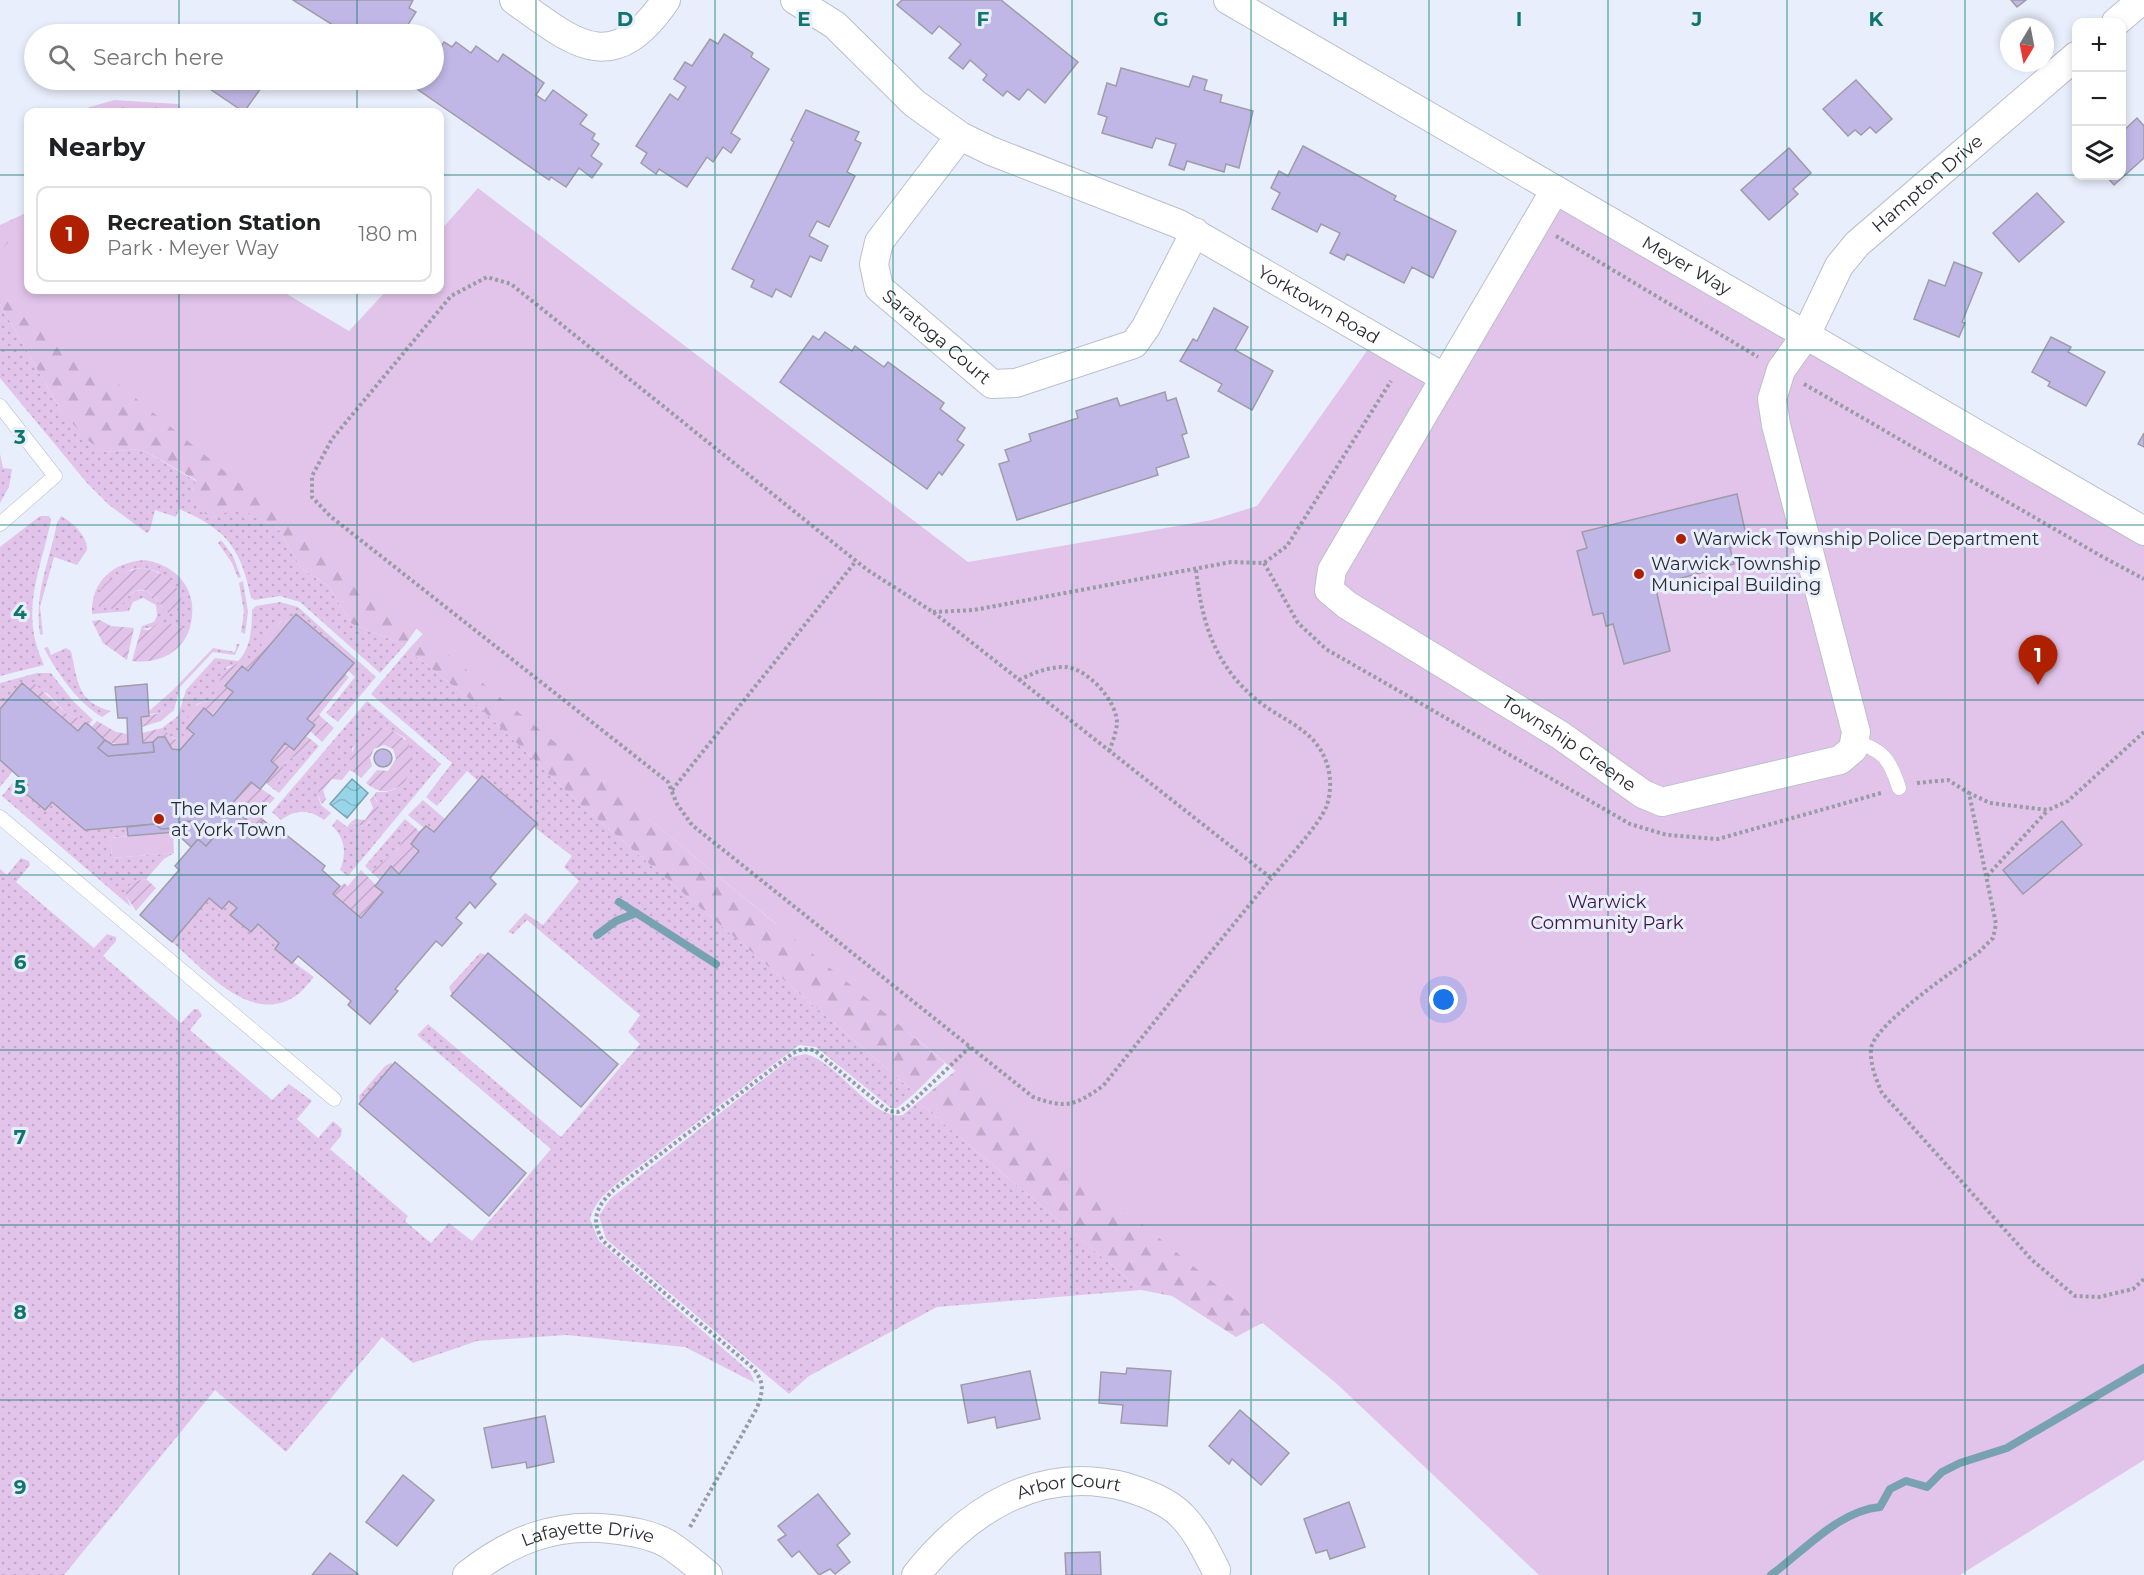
<!DOCTYPE html>
<html lang="en">
<head>
<meta charset="utf-8">
<style>
  body { margin:0; font-family:Montserrat,sans-serif; background:#f6f6f6; color:#202124 }
  .controls { position:absolute; right:18px; top:18px; display:grid; overflow:hidden; border-radius:12px; box-shadow:0 3px 9px #0003 }
  .controls button { width:54px; height:54px; display:grid; place-items:center; padding:0; border:0; border-bottom:2px solid #e0e0e0; background:#fff; color:#202124; font:30px sans-serif }
  .compass { position:absolute; left:2000px; top:18px; width:54px; height:54px; border-radius:50%; background:#fff; box-shadow:0 3px 9px #0003; rotate:190deg }
  .you { position:absolute; left:1444px; top:1000px; width:21px; height:21px; margin:-15px; border:4px solid #fff; border-radius:50%; background:#1a73e8; box-shadow:0 0 0 9px #1a73e833 }
  .badge { display:grid; place-items:center; width:39px; height:39px; border-radius:50%; background:#ae2000; color:#fff; font-size:20px; font-weight:700 }
  .pin { position:absolute; translate:-50% -50px; filter:drop-shadow(0 2px 3px #0008) }
  .pin::after { content:''; position:absolute; top:32px; width:21px; height:18px; background:inherit; clip-path:polygon(0 0,100% 0,50% 100%) }
  .list { margin:0; padding:0; list-style:none }
  h2 { display:flex; justify-content:space-between; align-items:center; height:78px; margin:0; padding:0 24px; font-size:26px }
  h2 small { font-size:20px; font-weight:400; color:#757577 }
  .list li { display:grid; grid-template-columns:39px 1fr auto; gap:18px; align-items:center; box-sizing:border-box; height:96px; margin:0 12px 12px; padding:0 12px; border:2px solid #e0e0e0; border-radius:12px }
  .list b { display:block; font-size:22px; white-space:nowrap }
  .list p { margin:0; font-size:20px; white-space:nowrap; color:#757577 }
  .list em { font-size:20px; font-style:normal; color:#757577 }
  .icon { flex:none; width:33px; height:33px; fill:none; stroke:currentColor; stroke-width:2; stroke-linecap:round; stroke-linejoin:round }
  .map { position:relative; flex:none; width:2144px; height:1575px; overflow:hidden }
  .search { position:absolute; background:#fff; box-shadow:0 3px 9px #0003; left:24px; top:24px; width:420px; height:66px; display:flex; align-items:center; gap:15px; box-sizing:border-box; padding:0 21px; border-radius:33px; color:#757577; font-size:22px }
  .panel { position:absolute; background:#fff; box-shadow:0 3px 9px #0003; left:24px; top:108px; width:420px; height:186px; border-radius:12px }
  .map>svg:first-child { display:block }
</style>
</head>
<body>
<div class="map">
<svg width="2144" height="1575" viewBox="0 0 2144 1575">
  <defs>
    <pattern id="grass-dots" width="8" height="8" patternUnits="userSpaceOnUse" patternTransform="scale(1.5)"><rect width="8" height="8" fill="#e2c4ea"/><path d="M2 2h.1M6 6h.1" fill="none" stroke="#c2a9c9" stroke-width="1.8" stroke-linecap="round"/></pattern>
    <pattern id="forest-firs" width="22" height="20" patternUnits="userSpaceOnUse" patternTransform="scale(1.5)"><rect width="22" height="20" fill="#e2c4ea"/><path d="M5 1l3.5 6h-7zM16 11l3.5 6h-7z" fill="#c2a9c9"/></pattern>
    <pattern id="garden-furrows" width="10" height="10" patternUnits="userSpaceOnUse" patternTransform="scale(1.5)"><rect width="10" height="10" fill="#e2c4ea"/><path d="M-1 1l2-2M0 10L10 0M9 11l2-2" fill="none" stroke="#c2a9c9"/></pattern>
    <pattern id="water-waves" width="16" height="10" patternUnits="userSpaceOnUse" patternTransform="scale(1.5)"><rect width="16" height="10" fill="#99d5e9"/><path d="M0 5q4-4 8 0t8 0" fill="none" stroke="#84b7c8"/></pattern>
  </defs>
  <rect width="100%" height="100%" fill="#e9eefc"/>
  <g fill="url(#grass-dots)" fill-rule="evenodd">
    <path d="M0,304L61,411L105,452L141,449L196,481L192,491L213,517L238,507L278,528L301,568L328,586L352,624L405,645L380,673L300,602L280,596L255,600L251,598C241,548 226,529 179,509L176,517L155,510L150,530L147,533L109,505L87,483L0,378Z"/>
    <path d="M0,454L3,468L12,469L9,487L0,503Z"/>
    <path d="M40,516H49L51,520C40,574 19,611 44,665L0,676V547Z"/>
    <path d="M61,516C73,522 88,537 87,550L77,565L54,557L40,607L43,634L40,635C34,591 49,564 57,523Z"/>
    <path d="M221,540L233,556L241,577L238,578L232,563L218,543Z"/>
    <path d="M145,560C181,566 201,595 189,631L173,624L141,629L142,626L154,622L157,616L156,605L143,598L133,602L129,611L92,614C91,581 113,562 145,560ZM144,568L159,572L168,613C156,602 148,580 129,596L104,585L132,569Z"/>
    <path d="M243,581L248,612L245,634L241,632L244,612L239,583Z"/>
    <path d="M280,602L298,607L376,677L338,722L326,713L355,677L293,618L281,621L252,660L227,667L214,699L197,704L184,736L180,740C173,739 166,733 162,728L178,716L186,690L215,658L238,661C251,649 252,626 252,610L256,606Z"/>
    <path d="M237,644H240L235,655L213,652L180,687L174,710L166,708L160,713L149,714V711L173,690L213,648L235,652Z"/>
    <path d="M48,647L51,655L66,648L71,651C78,682 77,702 111,711L102,717C77,702 57,673 44,648Z"/>
    <path d="M408,650L477,705L580,804L915,1093L897,1108H891L816,1047L799,1045L625,1177C609,1190 596,1199 590,1219L599,1241L750,1372L755,1383L685,1347L566,1335L477,1341L413,1363L382,1337L286,1452L215,1390L64,1575H0V869L7,875L21,858L29,861L30,865L16,882L94,948L107,934L116,937V941L103,956L181,1023L194,1009H198L202,1015L190,1030L272,1100L289,1084L312,1101L297,1119L318,1138L333,1121L342,1129L341,1136L330,1149L408,1216L405,1221L431,1243L449,1223L472,1241L551,1149L417,1035L428,1024L561,1137L640,1044L628,1032L640,1015L527,920L513,934L508,932L525,913L543,925L579,881L564,867L572,856L534,827L537,823L482,776L478,781L467,771L437,806L426,797L452,763L371,694Z"/>
    <path d="M37,673H51L72,700L93,720L91,722L67,714L47,693L22,683L0,709V683Z"/>
    <path d="M367,701L441,764L348,876L340,870C347,853 345,838 332,826L337,819L347,827L350,823L365,826L370,822L377,801L374,796L376,792H386L396,789L406,739L399,734L385,728L352,748V771L350,770L345,776L332,774L318,797L321,805L331,813L324,820C309,809 296,809 281,820L272,812Z"/>
    <path d="M313,741L319,746L279,793L272,788L279,780L285,762L305,750Z"/>
    <path d="M0,760L13,771L0,787Z"/>
    <path d="M18,776L28,785L23,792L44,810L52,802L85,830L127,827L128,836L110,838L112,858L174,853L164,859L146,879L135,881L126,896L131,907L2,796Z"/>
    <path d="M423,800L445,819L434,832L426,826L424,828L408,815Z"/>
    <path d="M405,819L411,824L398,849L371,872L365,866Z"/>
    <path d="M209,898L222,909L229,901L237,908L231,915L251,932L258,924L279,943L275,949L314,977C308,984 301,993 294,997C249,1025 203,968 172,942Z"/>
    <path d="M480,953L486,955L452,995L449,987Z"/>
    <path d="M805,1054C838,1061 871,1121 903,1115L918,1102L1141,1290L937,1307L809,1376L789,1394L606,1239L599,1216L610,1199L792,1057Z"/>
    <path d="M391,1063L393,1065L360,1103L359,1096L385,1066Z"/>
  </g>
  <g fill="url(#forest-firs)">
    <path d="M114,100L178,104L183,112H73Z"/>
    <path d="M28,212V290H280L426,615L405,645L352,624L328,586L301,568L278,528L238,508L213,517L201,512L192,491L196,480L141,449L105,452L90,442L61,411L0,304V225Z"/>
    <path d="M430,626L634,807L776,924L827,947L909,1033L945,1063L915,1093L580,804L477,705L408,650Z"/>
    <path d="M955,1071L981,1081L1266,1308L1262,1323L1236,1337L1172,1296L1141,1290L918,1102Z"/>
  </g>
  <g fill="#e2c4ea">
    <path d="M478,188L968,562L1212,520L1257,506L1376,338L1443,377L1555,190L2144,531V1460L1960,1575H1539L1337,1384L0,287V253L28,216V290H280L349,331L387,290H440V231Z"/>
    <path d="M173,832L174,853L112,858L110,838Z"/>
  </g>
  <g fill="url(#garden-furrows)">
    <path d="M144,568C163,573 173,579 182,597L176,612L168,613C158,604 147,578 129,596C124,601 123,606 115,609L99,607C91,583 126,569 144,568Z"/>
    <path d="M285,617L293,618L248,671L242,666L226,685L233,692L180,750L172,749L165,737H158L153,742L143,743L142,733L162,728L174,739L180,740C190,731 184,714 196,706C200,702 208,702 214,699L223,671L238,663L252,659L265,640Z"/>
    <path d="M100,620L111,626L134,628L127,660L103,643L92,621Z"/>
    <path d="M158,623L173,624L189,631C179,654 158,664 132,661L141,629L149,630Z"/>
    <path d="M345,674L349,677L319,715L334,728L322,742L310,731L315,725L307,719Z"/>
    <path d="M22,683H34L67,714L91,722L89,725L85,723L78,731Z"/>
    <path d="M166,708L174,710L161,721L142,727L141,717L160,713Z"/>
    <path d="M97,721L116,732L128,734V744C109,746 106,740 91,727Z"/>
    <path d="M385,728C413,738 419,755 405,782C391,793 381,795 366,783L377,770L388,771L396,759L393,749L384,745L374,749L370,758L372,766L361,778L352,771C348,745 360,733 385,728Z"/>
    <path d="M306,736L313,741L305,750L285,762L279,780L272,788L265,782L278,767L271,761L285,743L294,750Z"/>
    <path d="M339,773L345,776L342,780L332,779L323,790L326,799L322,804C313,789 322,774 339,773Z"/>
    <path d="M251,782L275,798L262,812L263,820L256,828L230,806Z"/>
    <path d="M374,796L379,808L377,814L365,826L350,823L355,819L365,820L373,808L370,800Z"/>
    <path d="M411,824L420,832L411,844L419,851L399,874L391,867L380,880L371,872L398,849Z"/>
    <path d="M361,870L383,892L361,918L333,894L344,883L348,886Z"/>
    <path d="M146,879L156,888L136,911L126,896V888L135,881Z"/>
  </g>
  <path fill="url(#water-waves)" stroke="#78a2b2" stroke-width="1.5" d="M352,779L368,793L347,818L330,804Z"/>
  <g fill="none" stroke-linecap="round" stroke-linejoin="round">
    <g stroke="#78a2b2" stroke-width="8">
      <path d="M619,902L716,964"/>
      <path d="M597,935L616,921L636,913"/>
      <path d="M1771,1575C1804,1551 1838,1511 1880,1507L1890,1489L1906,1481L1927,1487L1942,1472L1960,1463L2007,1448L2144,1368"/>
    </g>
  </g>
  <g fill="#c1b7e6" stroke="#9f9ca9" stroke-width="1.5">
    <path d="M293,0H413L409,8L416,12L402,34H347Z"/>
    <path d="M902,0H1001L1078,62L1045,103L1028,89L1019,100L1007,91L1003,96L983,80L987,75L970,60L963,69L949,58L961,44L939,26L932,34L897,5Z"/>
    <path d="M2011,0H2026L2017,7Z"/>
    <path d="M724,34L753,53L751,57L769,69L731,133L740,139L731,153L723,147L713,162L707,157L687,187L659,169L656,174L641,163L647,153L636,146L670,94L678,100L686,87L674,79L685,62L692,66L710,39L718,44Z"/>
    <path d="M444,42L452,47L456,42L471,53L476,46L498,62L503,54L544,83L536,95L545,101L553,90L587,115L580,124L595,134L592,139L599,144L591,156L602,164L592,178L579,168L566,187L551,177L549,180L417,89L424,80H434V57Z"/>
    <path d="M1121,68L1189,87L1193,76L1207,80L1204,90L1222,95L1220,102L1253,111L1239,168L1226,164L1224,172L1187,161L1184,170L1169,165L1176,144L1156,138L1152,148L1102,133L1107,117L1098,114L1107,83L1116,86Z"/>
    <path d="M217,80H248L261,88L244,112L210,89Z"/>
    <path d="M1856,80L1892,119L1876,133L1870,127L1861,135L1855,130L1848,136L1823,109Z"/>
    <path d="M806,110L859,132L855,140L861,143L847,172L855,176L829,227L817,221L809,236L828,246L821,261L810,256L791,297L776,289L772,297L751,287L754,280L732,269L794,142L791,140Z"/>
    <path d="M2137,118L2144,126V158L2114,185L2106,176H2122V132Z"/>
    <path d="M1303,146L1396,196L1394,200L1456,231L1433,278L1412,267L1404,283L1347,254L1344,260L1330,253L1340,233L1321,224L1317,232L1272,209L1280,193L1271,188L1279,171L1288,176Z"/>
    <path d="M1789,148L1811,173L1793,189L1798,194L1769,220L1741,190Z"/>
    <path d="M2037,193L2064,222L2019,262L1993,233Z"/>
    <path d="M1954,262L1982,273L1962,322L1965,323L1959,337L1914,319L1929,280L1945,286Z"/>
    <path d="M1214,308L1248,327L1235,350L1273,371L1252,410L1218,391L1222,384L1180,361L1193,339L1197,341Z"/>
    <path d="M825,332L852,351L855,346L884,367L888,362L944,403L940,409L965,428L957,440L964,445L942,475L939,472L927,489L780,382L813,336L819,340Z"/>
    <path d="M2051,337L2071,347L2068,352L2105,372L2086,406L2048,386L2050,382L2032,372Z"/>
    <path d="M1165,392L1167,401L1176,398L1187,433L1182,435L1189,457L1156,468L1158,475L1017,520L999,464L1009,461L1005,450L1031,441L1029,434L1078,418L1076,411L1117,398L1120,406Z"/>
    <path d="M2144,433V447L2138,444Z"/>
    <path d="M1737,494L1748,544L1730,548L1734,564L1655,585L1670,651L1624,664L1613,624L1606,626L1603,613L1593,615L1577,551L1587,548L1582,532Z"/>
    <path d="M296,614L354,663L307,719L315,725L294,750L285,743L271,761L278,767L262,787L260,789L251,782L230,806L256,828L263,820L282,836L284,833L325,866L322,870L340,886L333,894L361,918L383,892L375,886L391,866L399,874L419,851L411,844L420,832L426,826L434,832L482,776L537,823L490,878L496,884L475,908L470,902L456,918L462,923L442,946L436,941L395,989L398,991L370,1024L348,1005L351,1001L298,956L292,963L275,949L279,943L258,924L251,932L230,915L237,908L229,901L222,909L209,898L172,942L140,915L179,870L175,866L198,839L206,846L213,838L193,821L181,822L176,828L161,829L155,824L85,830L52,802L45,810L23,791L28,785L0,760V709L22,683L78,731L85,723L89,725L105,740L98,748L108,756L154,752L153,742L158,737H165L172,749L180,750L194,734L187,728L204,708L213,716L233,692L225,686L242,666L248,671Z"/>
    <path d="M147,684L149,716L141,717L142,733L143,743L153,742L154,752L108,756L98,748L105,740L113,745L128,744L127,718H118L115,687Z"/>
    <circle cx="383" cy="758" r="9"/>
    <path d="M193,821L213,838L206,846L198,839L191,847L175,832L128,836L127,827L155,824L161,829L176,828L181,822Z"/>
    <path d="M2062,821L2082,845L2023,894L2003,870Z"/>
    <path d="M488,953L618,1064L581,1107L451,996Z"/>
    <path d="M395,1062L526,1173L489,1216L359,1104Z"/>
    <path d="M1127,1368L1171,1371L1167,1426L1121,1423L1123,1405L1099,1403L1101,1372L1126,1374Z"/>
    <path d="M1030,1371L1040,1419L997,1428L995,1417L968,1423L961,1385Z"/>
    <path d="M1240,1410L1289,1453L1261,1485L1232,1459L1229,1464L1209,1446Z"/>
    <path d="M545,1416L554,1462L527,1468L526,1462L492,1468L484,1428Z"/>
    <path d="M403,1475L434,1500L397,1546L366,1522Z"/>
    <path d="M818,1494L850,1534L837,1545L850,1562L835,1574L830,1569L819,1575L799,1551L792,1557L778,1540L786,1535L778,1526Z"/>
    <path d="M1349,1502L1365,1547L1330,1559L1327,1550L1316,1553L1304,1519Z"/>
    <path d="M1100,1552L1101,1575H1066L1065,1553Z"/>
    <path d="M330,1553L358,1574L357,1575H312Z"/>
  </g>
  <g fill="none" stroke-linecap="round" stroke-linejoin="round">
    <defs>
      <g id="service">
        <path d="M0,406L55,476L0,524"/>
        <path d="M1854,741C1883,750 1890,759 1899,788"/>
        <path d="M0,817L334,1099"/>
      </g>
      <g id="minor">
        <path d="M514,0C574,43 612,79 666,0"/>
        <path id="s1" d="M795,0L835,25L914,103L960,136L991,151L1179,224L1443,377"/>
        <path id="s2" d="M1228,0L2144,531"/>
        <path d="M2116,22L2142,0"/>
        <path id="s3" d="M960,136L879,242L874,264L879,288L992,384L1016,383L1134,344L1146,327L1195,232"/>
        <path id="s4" d="M1555,190L1332,570L1329,590L1347,605L1560,735L1643,794L1662,802L1840,760L1853,749L1856,732L1776,425L1772,399L1781,370L1806,335L1839,266L1857,244L2076,56"/>
        <path id="s5" d="M467,1575C511,1540 555,1523 611,1529C630,1531 651,1534 668,1544C682,1553 695,1564 708,1575"/>
        <path id="s6" d="M916,1575C968,1510 1039,1464 1126,1487C1145,1493 1168,1501 1182,1516C1197,1531 1206,1551 1216,1570"/>
      </g>
    </defs>
    <use href="#service" stroke="#babfcc" stroke-width="15"/>
    <use href="#minor" stroke="#babfcc" stroke-width="30"/>
    <g stroke="#979ba5" stroke-width="4" stroke-dasharray="3 3" stroke-linecap="butt">
      <path d="M1556,236L1758,357"/>
      <path d="M1804,384L2101,556L2144,579"/>
      <path d="M1264,563L1298,623L1326,649L1630,824L1667,835L1718,839L1881,793"/>
      <path d="M1196,570C1202,625 1216,669 1262,704C1278,716 1301,726 1314,741C1329,758 1334,782 1327,805C1320,825 1284,862 1269,881C1213,949 1158,1017 1103,1086C1074,1106 1066,1109 1033,1097L692,825L677,804L668,782L330,516L312,497V476L332,439L451,296L487,277L511,284L866,569L933,612L1271,878"/>
      <path d="M933,612L974,610L1231,562L1264,563L1287,546L1391,381"/>
      <path d="M1019,680C1033,673 1048,667 1064,667C1087,667 1118,702 1117,724C1116,733 1112,743 1109,752"/>
      <path d="M2144,732L2068,801L2048,810L1990,803L1969,793L1996,924L1993,938L1979,952C1958,968 1873,1025 1871,1049C1870,1065 1876,1079 1882,1093L2032,1260L2075,1296L2099,1297L2133,1289L2144,1279"/>
      <path d="M1917,783L1948,780L1969,793"/>
      <path d="M672,790L856,561"/>
      <path d="M1987,876L2048,810"/>
      <path d="M690,1527L757,1408C763,1391 765,1383 753,1368L603,1241C589,1218 598,1204 616,1188L793,1053L803,1049L814,1050L888,1111L898,1112L907,1107L970,1047"/>
    </g>
    <use href="#service" stroke="#fff" stroke-width="14"/>
    <use href="#minor" stroke="#fff" stroke-width="28"/>
  </g>
  <path fill="none" stroke="#0f766e" stroke-width="1.5" stroke-opacity="0.55" d="M179,0V34M357,0V34M536,0V1575M715,0V1575M893,0V1575M1072,0V1575M1251,0V1575M1429,0V1575M1608,0V1575M1787,0V1575M1965,0V1575M179,80V112M357,80V112M0,175H28M440,175H2076M2122,175H2144M179,290V1575M357,290V1575M0,350H2144M0,525H2144M0,700H2144M0,875H2144M0,1050H2144M0,1225H2144M0,1400H2144"/>
  <g fill="#ae2000" stroke="#e9eefc" stroke-width="2">
    <circle cx="1681" cy="539" r="6"/>
    <circle cx="1639" cy="574" r="6"/>
    <circle cx="159" cy="819" r="6"/>
  </g>
  <g text-anchor="middle" stroke-width="6" stroke-linejoin="round" paint-order="stroke">
    <g font-size="18" fill="#2a2c31" stroke="#e9eefc">
      <text dy="6" stroke="none"><textPath href="#s4" startOffset="1688">Hampton Drive</textPath></text>
      <text dy="6" stroke="none"><textPath href="#s2" startOffset="530">Meyer Way</textPath></text>
      <text dy="6" stroke="none"><textPath href="#s1" startOffset="612">Yorktown Road</textPath></text>
      <text dy="6" stroke="none"><textPath href="#s3" startOffset="256">Saratoga Court</textPath></text>
      <text dy="6" stroke="none"><textPath href="#s4" startOffset="746">Township Greene</textPath></text>
      <text dy="6" stroke="none"><textPath href="#s6" startOffset="184">Arbor Court</textPath></text>
      <text dy="6" stroke="none"><textPath href="#s5" startOffset="132">Lafayette Drive</textPath></text>
    </g>
    <g font-size="18" fill="#2a2c31" stroke="#e9eefc" text-anchor="start">
      <text x="1693" y="545">Warwick Township Police Department</text>
      <text x="1651" y="570">Warwick Township<tspan x="1651" dy="21">Municipal Building</tspan></text>
      <text x="171" y="815">The Manor<tspan x="171" dy="21">at York Town</tspan></text>
    </g>
    <g font-size="18" fill="#3d1546" stroke="#e9eefc">
      <text x="1607" y="908">Warwick<tspan x="1607" dy="21">Community Park</tspan></text>
    </g>
  </g>
  <g font-size="20" text-anchor="middle" font-weight="bold" fill="#0f766e" stroke="#e9eefc" stroke-width="6" stroke-linejoin="round" paint-order="stroke">
    <text x="625" y="26">D</text>
    <text x="804" y="26">E</text>
    <text x="983" y="26">F</text>
    <text x="1161" y="26">G</text>
    <text x="1340" y="26">H</text>
    <text x="1519" y="26">I</text>
    <text x="1697" y="26">J</text>
    <text x="1876" y="26">K</text>
    <text x="20" y="444">3</text>
    <text x="20" y="619">4</text>
    <text x="20" y="794">5</text>
    <text x="20" y="969">6</text>
    <text x="20" y="1144">7</text>
    <text x="20" y="1319">8</text>
    <text x="20" y="1494">9</text>
  </g>
</svg>
<div class="controls">
<button>+</button>
<button>−</button>
<button><svg class="icon" aria-label="layers" viewBox="0 0 24 24"><path d="M12 4l9 5-9 5-9-5zM3 14l9 5 9-5"/></svg></button>
</div>
<svg class="compass" viewBox="-18 -18 36 36"><path d="M0-13l5 13h-10z" fill="#e53935"/><path d="M0 13l5-13h-10z" fill="#757577"/></svg>
<div class="you"></div>
<div class="pin badge" style="left:2038px;top:685px">1</div>
<div class="search"><svg class="icon" aria-label="search" viewBox="0 0 24 24"><circle cx="10" cy="10" r="6"/><path d="M15 15l6 6"/></svg>Search here</div>
<section class="panel">
<h2>Nearby<small></small></h2>
<ul class="list">
<li><span class="badge">1</span><div><b>Recreation Station</b><p>Park · Meyer Way</p></div><em>180 m</em></li>
</ul>
</section>
</div>
</body>
</html>
